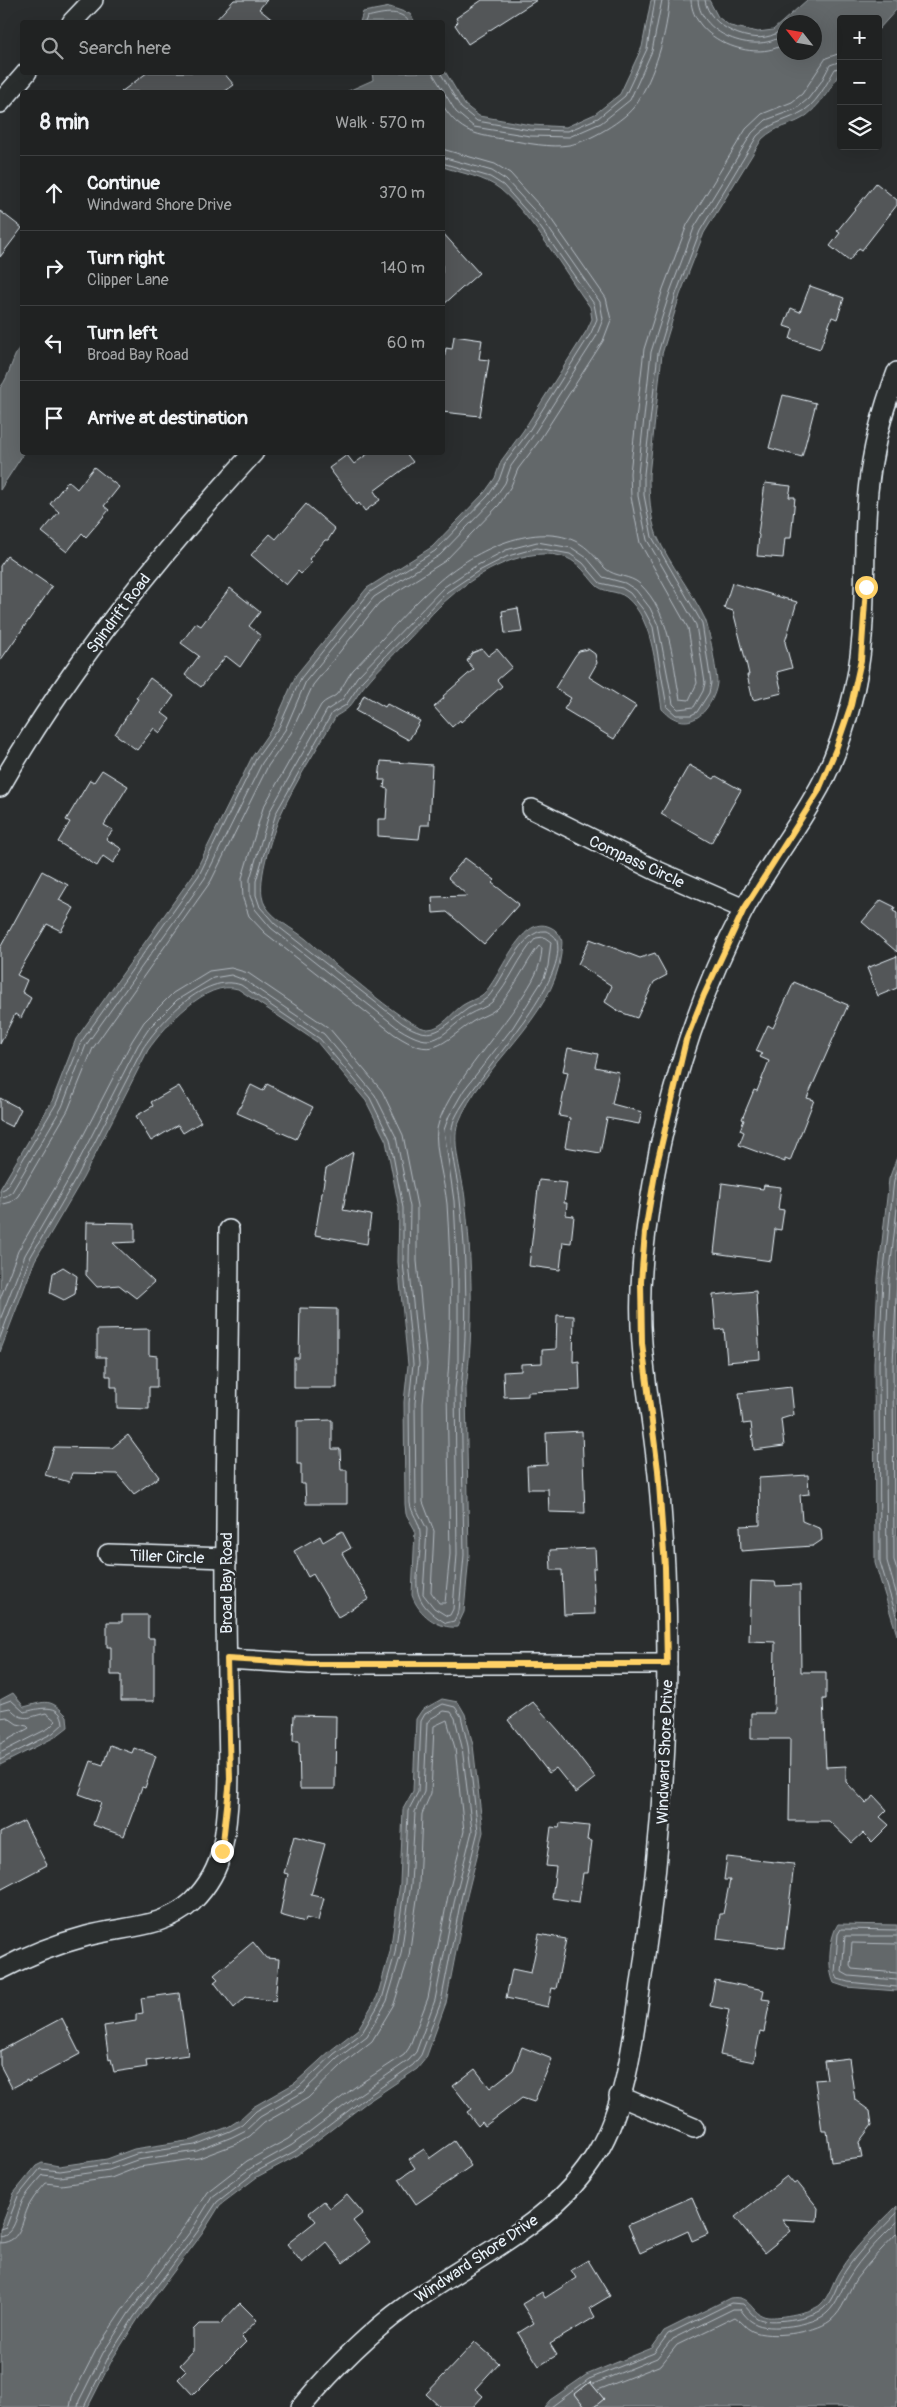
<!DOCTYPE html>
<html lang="en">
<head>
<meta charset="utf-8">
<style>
  body { margin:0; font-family:Pangolin,sans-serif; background:#282a2a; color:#f1f3f6 }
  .controls { position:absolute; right:15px; top:15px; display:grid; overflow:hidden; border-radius:5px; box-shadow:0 5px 20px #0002 }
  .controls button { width:45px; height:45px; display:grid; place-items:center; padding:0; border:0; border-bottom:1px solid #3d3f40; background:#202222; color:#f1f3f6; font:25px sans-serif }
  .compass { position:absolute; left:777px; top:15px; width:45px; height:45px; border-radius:50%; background:#202222; box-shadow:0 5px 20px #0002; rotate:301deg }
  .stop { position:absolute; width:15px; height:15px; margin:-11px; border:4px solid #ffd166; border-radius:50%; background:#fff }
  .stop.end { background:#ffd166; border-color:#fff; box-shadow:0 1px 5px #0008 }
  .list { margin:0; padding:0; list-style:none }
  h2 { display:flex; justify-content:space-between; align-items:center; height:65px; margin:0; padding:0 20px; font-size:21px }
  h2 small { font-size:16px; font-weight:400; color:#a2a4a5 }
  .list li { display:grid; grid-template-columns:32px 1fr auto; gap:15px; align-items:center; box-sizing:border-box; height:75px; padding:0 20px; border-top:1px solid #3d3f40 }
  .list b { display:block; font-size:19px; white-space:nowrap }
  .list p { margin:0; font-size:16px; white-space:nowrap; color:#a2a4a5 }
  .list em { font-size:16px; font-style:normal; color:#a2a4a5 }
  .icon { flex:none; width:28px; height:28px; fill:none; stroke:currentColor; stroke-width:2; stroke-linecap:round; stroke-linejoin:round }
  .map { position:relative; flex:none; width:897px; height:2407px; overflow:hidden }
  .search { position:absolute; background:#202222; box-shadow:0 5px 20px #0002; left:20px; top:20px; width:425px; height:55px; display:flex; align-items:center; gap:12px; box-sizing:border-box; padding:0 18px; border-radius:5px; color:#a2a4a5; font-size:19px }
  .panel { position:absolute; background:#202222; box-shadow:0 5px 20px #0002; left:20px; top:90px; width:425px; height:365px; border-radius:5px }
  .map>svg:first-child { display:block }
</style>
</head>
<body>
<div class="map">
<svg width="897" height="2407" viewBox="0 0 897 2407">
  <rect width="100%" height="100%" fill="#2a2d2e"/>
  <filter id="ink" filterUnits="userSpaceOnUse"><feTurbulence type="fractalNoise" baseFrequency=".02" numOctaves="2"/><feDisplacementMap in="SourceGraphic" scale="10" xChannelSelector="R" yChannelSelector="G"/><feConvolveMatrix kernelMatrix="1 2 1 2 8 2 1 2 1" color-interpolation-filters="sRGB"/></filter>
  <g filter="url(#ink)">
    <g fill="#63686b" stroke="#989fa3" fill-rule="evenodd">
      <path d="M651,0H709L718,17L730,26L758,32L773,30L807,0H897V9L878,30V19H841C841,34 842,50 841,65C839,81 816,110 803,118C788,127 777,125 762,139L704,233L680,295L662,354L649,475C649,494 650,518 657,536C670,565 691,590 705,619C709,628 717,673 717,683C716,695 706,713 696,718C684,725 671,719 662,709C656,675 655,620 626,597C617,590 602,593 595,584C587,575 579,563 567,558C530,543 478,572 450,597C434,610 420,628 405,643C392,657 378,669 366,684C353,699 355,706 336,716C317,749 295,782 280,816C272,835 254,887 265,905C274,920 292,928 306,939C321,952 336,966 352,978C366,989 412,1029 428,1029C442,1029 452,1012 463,1005C469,1001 477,999 482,995C500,981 520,913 550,927C555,929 559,933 561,938C563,942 561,949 561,954C554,1018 480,1066 458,1124C451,1142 463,1178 465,1199C472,1259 474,1329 466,1388L469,1555L464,1612L457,1627C438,1629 418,1614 412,1595L415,1530L406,1514L405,1504L404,1402L408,1365L398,1262L399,1208L386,1141L366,1101L317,1042L238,989C206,979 165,1026 148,1050L83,1178L35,1260L0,1352V1189L52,1101L76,1039L195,872L252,757L274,725L296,675L367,588L432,547L485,492L495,478L501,461L523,431L587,330L592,319L590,307C564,271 533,217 500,189C485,177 461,173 443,167L442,92H346L373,80L372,73L442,72L443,68L465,105L479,116L531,125L566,127L595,114L620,94L642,47ZM784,22H814V52H784Z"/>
      <path d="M390,7L410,14L415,22H360L363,12Z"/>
      <path d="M22,344L24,453L0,490V388C11,374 11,358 22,344Z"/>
      <path d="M897,1157V1635L875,1563L874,1363L878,1278L889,1179Z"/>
      <path d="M13,1693L24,1707C47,1701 50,1698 67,1716L68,1727L55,1737L0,1765V1700Z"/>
      <path d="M442,1699L458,1702L465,1714L473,1745L483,1832L466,1900L446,2003L426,2058L417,2069L366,2103L298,2155L257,2177L220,2205L202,2234L138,2319L113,2358L88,2407H0V2230L14,2193L36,2166L42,2163L59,2166L107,2159L134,2149L193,2140L228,2127L239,2120L253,2107L295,2083L331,2050L358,2029L377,1997L390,1952L400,1883L403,1809L413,1791L416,1719L422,1710Z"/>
      <path d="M838,1924L897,1925V1991L846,1987L834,1983C827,1968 829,1938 838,1924Z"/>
      <path d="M897,2206V2407H544L550,2400L586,2375L652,2348L664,2331L730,2298C752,2294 750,2315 768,2317C780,2318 812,2312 820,2305C830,2296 832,2283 839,2272C854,2247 877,2226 897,2206Z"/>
    </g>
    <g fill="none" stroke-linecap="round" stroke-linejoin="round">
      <g stroke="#b3bac0" stroke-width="1">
        <path d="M691,0C692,39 754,64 784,44"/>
        <path d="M698,0C700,36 759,56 784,34"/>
        <path d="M705,0C708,27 752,46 775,34C779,32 782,29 784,26"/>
        <path d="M365,22L367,17C380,14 401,8 409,22"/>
        <path d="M432,72L456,112L474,127L530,136L569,137L601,123L630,100L652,51L662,0"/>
        <path d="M440,72L461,108L477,121L530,130L568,131L598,118L625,96L647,49L655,0"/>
        <path d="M442,104C460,134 477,135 509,140C527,143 550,148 569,145C588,142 626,120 636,104C654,77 668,32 669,0"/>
        <path d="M897,1171L894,1180L883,1278L879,1363L880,1562L897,1618"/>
        <path d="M0,1191L6,1188L56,1104L81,1042L199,875L256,759L279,727L301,678L370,592L435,551L488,496L499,480L505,463L527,434L591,333L597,319L594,304L538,224L503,185L490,177L442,163"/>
        <path d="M0,1197L6,1196L12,1192L62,1107L86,1045L205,878L262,763L285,730L306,681L374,597L440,555L493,500L505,483L511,466L532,437L596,337L603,319L600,302L543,220L506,180L492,171L442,157"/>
        <path d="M0,1205L11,1202L18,1196L68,1110L93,1048L211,881L268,766L291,733L313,685L379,603L445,561L499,505L511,486L518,469L539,441L603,341L611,320L606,298L549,216L510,173L495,164L442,149"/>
        <path d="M897,1209L889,1279L885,1364L887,1561L897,1596"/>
        <path d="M897,1278L893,1364L894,1560L897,1570"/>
        <path d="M0,1299L18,1251L66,1169L132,1041L144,1022L173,993L209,971L231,968L248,973L329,1028L382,1091L403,1135L417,1206V1261L427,1364L423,1403V1502L434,1531L431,1592L439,1603H445L450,1554L447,1389C452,1327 451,1265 447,1204C445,1183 434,1147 437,1129C444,1093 499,1033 521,999C532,982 541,969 542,948L539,946L535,951C525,966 508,998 496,1009C489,1015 479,1017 472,1022C439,1045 433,1060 394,1034L265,933L249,916L243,899L242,878L263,808L321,705C325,700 331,699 336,695C343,688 347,677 353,670C381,641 408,609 437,583C470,553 532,521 575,541C589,547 596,559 606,569C615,577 630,575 640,584C671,614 672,659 680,699L689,700L697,683L688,628L640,543L631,497L630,473L644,349L663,289L687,225L746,129L762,114L792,102L802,94L826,58L841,53"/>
        <path d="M0,1320L25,1255L73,1172L138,1045L150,1027L177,1000L213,978L231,975L244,980L324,1034L375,1095L396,1137L410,1207L409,1262L419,1364L415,1403L416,1503L417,1510L427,1529L423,1594L434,1608L447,1616L450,1615L453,1609L457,1554L455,1389L458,1365V1280L454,1201L444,1130L449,1116L464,1090L513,1027L544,978L548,966L551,942L544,937L536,938C518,957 510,983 492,1002C486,1008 476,1010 468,1015C438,1036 436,1052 398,1028L271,928L255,909L250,896V879L270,811L327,710L342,700L357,677L444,587L474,567L506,550L537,542L572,548L587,558L603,577L625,583L636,590L650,608L658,625L673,704L678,709L694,707L703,691L705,683L696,625L647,540L638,496V474L651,352L670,292L694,228L752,133L766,120L796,109L808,99L821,82L830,65L841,61"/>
        <path d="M0,1338L30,1258L78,1175L143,1048C161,1021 205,972 241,985L320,1039L370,1098L390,1139L403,1208V1262L413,1364L409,1403L410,1503C411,1513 420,1522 420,1532C423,1575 400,1596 446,1623L454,1621L459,1611L464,1555L461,1389C468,1327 467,1261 460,1200C458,1176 445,1139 455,1118C475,1076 568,985 557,941C556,936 550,933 546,931C522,928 503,981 488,997C481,1004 469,1006 462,1013C438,1032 431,1041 402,1023L275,924L260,907L256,895V881L276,813L332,713L346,705L362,681L447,592L477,572L508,556L537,548L570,554L583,563L600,583L622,588L630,593L645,612L653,627L667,707L676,715H691L697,712L709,693L711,683L702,623L652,537L644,495V474L658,353L676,294L700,231L757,136C770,123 783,122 798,114C816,106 826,85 835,69L841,67"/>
        <path d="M0,1704L11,1700L24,1712C37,1709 62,1701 63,1724L53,1733L0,1760"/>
        <path d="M0,1710L10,1708C24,1723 28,1717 46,1713L56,1721L49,1728L0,1753"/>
        <path d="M0,1718L7,1717L17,1724L27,1726L29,1728L0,1744"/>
        <path d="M897,1930L841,1929L838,1934L835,1973L838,1979L848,1982L897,1987"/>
        <path d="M897,1936H845L842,1972L849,1976L897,1980"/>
        <path d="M897,1944L852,1943L850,1966L852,1969L897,1973"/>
        <path d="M0,2229L6,2227L18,2196L40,2169L60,2171L108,2164L136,2154L195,2145L230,2131L242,2125L256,2111L299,2087L334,2054L362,2033L382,1999L395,1953L405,1883L408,1811L418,1792L421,1721L425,1714L443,1704L455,1707L461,1716L468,1746L478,1831L461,1899L441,2002L421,2055L413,2065L364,2099L295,2151L254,2173L217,2202L198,2231L134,2317L109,2356L84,2407"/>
        <path d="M0,2236C18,2234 16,2209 25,2197C30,2189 37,2182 43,2175L60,2177L109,2170L137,2160L197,2151L232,2137L246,2130L260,2117L303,2092L338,2058L367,2036L387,2001L401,1954L411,1884L415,1812L424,1792L427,1723L430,1719L444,1711L451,1712L455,1718L462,1747L472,1831L455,1898L435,2000L416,2052L409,2060L360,2094L292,2145L251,2168L212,2197L193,2228L129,2313L103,2353L79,2401L78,2407"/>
        <path d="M0,2243C24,2242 21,2217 31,2202C35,2195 41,2189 46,2183L61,2185L111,2178L139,2167L199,2158L236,2144L250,2136L264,2123L308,2098L343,2064L372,2041L394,2004L409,1956L419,1885L422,1814L431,1793L434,1726L447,1720L455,1748L464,1831L448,1896L428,1998L409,2048L404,2055L355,2087L288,2139L247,2161L207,2192L187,2223L123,2309L97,2348L72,2397L70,2407"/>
        <path d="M593,2384L657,2358L672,2339L733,2309H740C744,2314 748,2320 754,2323C768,2332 815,2325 827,2313C838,2303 841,2289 849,2277C861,2257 880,2239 897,2222"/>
        <path d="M598,2390L661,2365L677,2345L735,2317C741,2320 745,2328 752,2331C770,2339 814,2333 830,2321C844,2310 847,2293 856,2279C869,2262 883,2248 897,2233"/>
        <path d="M551,2407L589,2379L654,2353L668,2334L731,2303L743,2304C747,2308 752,2315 757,2318C769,2325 812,2318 823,2309C834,2300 836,2285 844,2273C858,2251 879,2232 897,2213"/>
      </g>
    </g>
    <g fill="#535759" stroke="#e8f1f8">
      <path d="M234,0H267L259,9L275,22H214Z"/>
      <path d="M482,0H537L468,44L455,25L458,22L456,18Z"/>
      <path d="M148,72H223L234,85L224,92H121Z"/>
      <path d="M876,183L897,200V205L862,250L859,248L849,261L830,246L840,233L837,231Z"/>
      <path d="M0,211L22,228L0,257Z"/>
      <path d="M442,232L479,273L442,306Z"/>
      <path d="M810,286L844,298L837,319L832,317L820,349L790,339L793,329L784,326L791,308L800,312Z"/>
      <path d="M454,336L482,340L479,359L489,360L480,416L442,412V371L446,348L452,349Z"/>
      <path d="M783,395L816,403L802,457L769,448Z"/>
      <path d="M370,452H405L413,462L374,491L380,500L365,511L359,503L357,505L329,468L347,455L354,464Z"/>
      <path d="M94,467L119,487L104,506L109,510L86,537L82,533L67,552L42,532L59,512L50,504L68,481L77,489Z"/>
      <path d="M765,483L791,486L789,497H795L791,538H785L783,558L757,556L759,535L758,534Z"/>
      <path d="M306,504L335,529L328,540H325L309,559L312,562L301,574L298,571L286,585L251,555L270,534L276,539Z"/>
      <path d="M7,556L52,587L0,661V566Z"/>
      <path d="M732,583L797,602L785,642L792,668L777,672L782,693L753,700L747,675H749L747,666L733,611L724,608Z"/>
      <path d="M230,588L260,612L249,626L261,636L240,667L226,656L201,687L185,675L199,656L181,643L196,623L201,626Z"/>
      <path d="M518,608L522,632L505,634L502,611Z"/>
      <path d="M482,649L488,656L497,649L512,667L497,680L502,686L461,722L460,720L452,727L434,707L444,698L443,696L474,669L467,661L472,653Z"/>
      <path d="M588,649L595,654L597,663L589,677L636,706L614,739L564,709L571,698L555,688L575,656L579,651Z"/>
      <path d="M150,678L174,696L162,713L170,719L160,733L154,728L137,750L115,734L138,699L136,698Z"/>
      <path d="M364,695L385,707L387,704L420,721L409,740L356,711Z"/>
      <path d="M381,761L432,765L429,825H421L419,839L378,836V819H386L388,789L384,788L385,780H379Z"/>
      <path d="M689,765L714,779L716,776L741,790L711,843L661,814Z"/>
      <path d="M102,770L128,786L104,825L113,830L106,839L122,849L113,863L103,856L97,866L58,842L70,822L66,820L90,780L94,782Z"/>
      <path d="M465,858L495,880L492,883L519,904L484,944L447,912L433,913L432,897L468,896L448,878Z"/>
      <path d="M42,871L68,885L59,900L74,908L61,931L47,924L17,975L27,980L22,992L31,998L21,1018L15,1014L0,1044V948Z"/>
      <path d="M881,900L895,907L893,911L897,913V952L862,922Z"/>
      <path d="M590,939L640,958L655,953L667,975L654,982L637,1018L620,1012L605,1002L612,986L578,964Z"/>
      <path d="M897,956V988L878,996L867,968Z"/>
      <path d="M794,982L848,1005L807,1098L814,1100L790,1161L785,1159V1162L739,1145L744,1132L740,1130L744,1120L742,1119L754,1090L757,1091L769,1061L760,1057L762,1054L756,1051L768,1025L773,1028Z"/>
      <path d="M568,1048L598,1054L595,1067L619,1072L612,1104L642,1112L639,1124L607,1118L600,1153L565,1147L570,1118L559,1116L568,1072L563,1071Z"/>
      <path d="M267,1084L313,1107L296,1139L237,1113L251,1085L263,1091Z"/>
      <path d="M179,1086L201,1122L183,1133L178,1125L151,1141L136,1116L153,1106L151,1102Z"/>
      <path d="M0,1098L21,1109L12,1127L0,1121Z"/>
      <path d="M353,1152L343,1210L371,1215L367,1244L315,1235L326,1169Z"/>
      <path d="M539,1180L567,1183L564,1203H567L566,1215L574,1216L571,1243L563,1242L560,1270L529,1266Z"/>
      <path d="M722,1183L763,1189L764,1185L781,1187L778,1209L784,1210L781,1230L775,1229L771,1261L714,1253Z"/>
      <path d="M87,1222L135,1223V1242L113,1243L154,1282L136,1298L119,1285L97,1287L86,1275Z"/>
      <path d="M63,1267L77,1276L75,1294L64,1300L50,1293L53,1273Z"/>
      <path d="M756,1291L760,1359L727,1362L724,1329L716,1330L713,1295Z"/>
      <path d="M300,1308L337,1309V1388H294V1358H299Z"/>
      <path d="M557,1315L574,1316L573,1362L579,1361L580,1390L528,1392V1396L504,1397L503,1372L521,1371V1364L542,1363V1350L556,1349Z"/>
      <path d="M149,1329V1355L157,1356V1387H149V1409L117,1408V1387H111V1376H106V1357H97V1330Z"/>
      <path d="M791,1387L794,1415L781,1419L784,1446L754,1450L751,1423L743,1424L739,1393Z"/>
      <path d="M332,1420V1449H340L341,1470H347V1504H306L305,1484H301V1464H297V1421Z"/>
      <path d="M582,1431L585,1513L549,1512L548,1489H528L527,1466L547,1465L546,1433Z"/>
      <path d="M128,1435L159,1477L134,1494L117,1474L72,1473L69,1482L45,1475L54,1447L112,1448Z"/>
      <path d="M808,1475L809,1494L800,1495L802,1521L821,1529L822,1540L813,1546L741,1551L740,1526L760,1525L759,1478Z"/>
      <path d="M342,1531L351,1548L342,1553L369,1599L338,1617L313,1574L308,1577L294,1551L320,1536L323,1542Z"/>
      <path d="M595,1548L596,1568H593L595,1614L564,1615L562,1570H551L550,1550Z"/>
      <path d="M751,1581L775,1582L776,1586L800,1585L801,1672H826V1699H823L826,1767L846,1766V1782L866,1803L874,1796L887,1810L880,1817L889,1825L872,1842L863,1833L852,1843L829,1821H789L790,1739H751V1713H774L775,1642L749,1641Z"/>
      <path d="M122,1615H148V1638H154V1701H121V1675H111V1647H107V1622H122Z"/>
      <path d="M533,1702L559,1731L595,1778L576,1793L556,1768L549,1773L508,1720Z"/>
      <path d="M294,1715L336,1716L335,1789H300L299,1741H293Z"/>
      <path d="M110,1745L132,1753L134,1748L156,1756L145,1788L142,1787L124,1836L93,1825L101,1802L79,1794L91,1761L103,1765Z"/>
      <path d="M24,1821L47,1865L0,1890V1833Z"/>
      <path d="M560,1823L589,1826L587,1840L592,1841L588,1873H583L579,1902L552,1898L556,1867L546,1866L551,1827L559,1828Z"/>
      <path d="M294,1836L325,1844L311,1895L324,1898L318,1921L306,1918L305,1922L280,1915L288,1874L284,1873Z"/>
      <path d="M727,1857L794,1864L784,1948L717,1939L720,1914H723L730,1880H724Z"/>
      <path d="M539,1934L566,1939L556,1989L552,1988L548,2007L506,1998L512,1969L531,1973Z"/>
      <path d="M253,1942L266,1958L279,1959L275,2001L246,1997L234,2008L214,1982L218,1979L214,1975Z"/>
      <path d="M715,1980L764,1990L762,1999L770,2000L764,2032L760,2031L754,2062L720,2055L729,2010L710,2006Z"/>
      <path d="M179,1993L188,2055L146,2061L147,2067L114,2072L111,2059L109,2060L104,2026L136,2021V2014L143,2013L141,1998Z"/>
      <path d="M62,2018L80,2054L28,2082L27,2080L12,2088L0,2065V2051Z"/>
      <path d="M522,2047L552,2059L534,2102L522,2098L485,2126L482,2122L478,2126L467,2112L471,2109L453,2086L475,2069L490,2088L513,2070Z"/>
      <path d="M849,2058L855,2100L870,2111L872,2125L859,2142L862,2158L831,2162L827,2131H822L815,2080L827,2079L824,2061Z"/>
      <path d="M454,2141L471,2166L416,2204L399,2179L415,2168L409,2159L424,2149L430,2158Z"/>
      <path d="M787,2176L794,2184L797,2182L818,2208L817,2221L782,2219L791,2231L764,2253L735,2217Z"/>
      <path d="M347,2194L363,2213L353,2221L370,2242L343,2263L326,2242L302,2263L287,2244L316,2221L309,2213L324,2201L330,2208Z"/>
      <path d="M692,2197L708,2234L692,2241L688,2231L640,2253L628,2225Z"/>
      <path d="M588,2260L610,2296L590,2308L595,2317L550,2344L557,2355L539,2366L518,2333L534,2323L522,2304L542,2292L545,2298L576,2278L571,2270Z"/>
      <path d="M240,2303L257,2320L241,2337L246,2342L193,2395L178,2379L186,2371L180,2365L193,2351V2330L199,2324H220Z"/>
      <path d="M475,2342L499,2363L475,2389L483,2396L473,2407H440L426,2394Z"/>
      <path d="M590,2382L604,2399L594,2407H585L575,2394Z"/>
    </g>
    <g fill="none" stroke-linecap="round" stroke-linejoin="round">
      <defs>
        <g id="minor">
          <path d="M72,22L93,0"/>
          <path d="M0,103L27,72"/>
          <path d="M0,787C70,665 159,556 254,452"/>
          <path d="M532,809L655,870L744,909"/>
          <path d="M108,1554L226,1558"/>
          <path d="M227,1659L310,1664H667"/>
          <path d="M0,1970C28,1955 57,1944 87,1936C122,1926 163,1929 192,1902C206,1888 218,1869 222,1849C231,1807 229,1763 228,1720C227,1680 226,1640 226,1600C225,1476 229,1353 229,1230"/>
          <path d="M619,2096L694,2128"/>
          <path d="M301,2407C332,2370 366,2335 406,2306C470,2259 554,2225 597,2153C629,2099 634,2030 643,1969C663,1836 671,1701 665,1567C663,1533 661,1499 657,1466C653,1425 645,1384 642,1343C639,1306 641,1268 646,1231C660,1118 690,1013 743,911C764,872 792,836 814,797C831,769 843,735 851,703C870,634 861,562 868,491C872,450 882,411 897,372"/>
        </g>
      </defs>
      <use href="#minor" stroke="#e8f1f8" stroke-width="22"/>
      <use href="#minor" stroke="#2a2d2e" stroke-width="19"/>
    </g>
  </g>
  <g fill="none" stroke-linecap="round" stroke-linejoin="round" filter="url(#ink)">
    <path stroke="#ffd166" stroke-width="6" d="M222,1851L230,1779L227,1659L310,1664H667L665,1567L658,1470L642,1343L641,1282L645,1232L656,1168L686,1040L704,995L744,909L818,792L836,749L851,705L861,660L866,587"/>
  </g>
  <g text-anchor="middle" stroke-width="5" stroke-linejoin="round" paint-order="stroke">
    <g font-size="16" fill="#e8f1f8" stroke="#2a2d2e">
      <text transform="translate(118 613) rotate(-53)" y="6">Spindrift Road</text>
      <text transform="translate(637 861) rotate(25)" y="6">Compass Circle</text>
      <text transform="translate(167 1556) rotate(2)" y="6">Tiller Circle</text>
      <text transform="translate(226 1583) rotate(-90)" y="6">Broad Bay Road</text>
      <text transform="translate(664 1752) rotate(-88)" y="6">Windward Shore Drive</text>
      <text transform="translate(476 2258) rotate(-34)" y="6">Windward Shore Drive</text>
    </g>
  </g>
</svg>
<div class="controls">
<button>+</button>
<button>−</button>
<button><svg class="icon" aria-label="layers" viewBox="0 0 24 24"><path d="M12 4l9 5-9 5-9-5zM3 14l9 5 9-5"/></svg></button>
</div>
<svg class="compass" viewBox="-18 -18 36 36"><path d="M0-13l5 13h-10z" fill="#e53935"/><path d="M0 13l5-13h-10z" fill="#a2a4a5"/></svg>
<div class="stop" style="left:866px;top:587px"></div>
<div class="stop end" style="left:222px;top:1851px"></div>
<div class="search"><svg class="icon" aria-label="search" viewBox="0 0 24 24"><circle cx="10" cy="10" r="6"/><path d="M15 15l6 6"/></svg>Search here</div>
<section class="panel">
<h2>8 min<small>Walk · 570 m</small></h2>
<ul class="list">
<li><svg class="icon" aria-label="ahead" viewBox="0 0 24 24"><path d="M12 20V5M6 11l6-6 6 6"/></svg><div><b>Continue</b><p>Windward Shore Drive</p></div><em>370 m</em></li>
<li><svg class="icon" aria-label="right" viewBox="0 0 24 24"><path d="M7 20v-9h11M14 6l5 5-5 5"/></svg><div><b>Turn right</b><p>Clipper Lane</p></div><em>140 m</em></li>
<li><svg class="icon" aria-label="left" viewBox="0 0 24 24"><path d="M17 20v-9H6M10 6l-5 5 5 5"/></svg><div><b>Turn left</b><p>Broad Bay Road</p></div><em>60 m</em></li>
<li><svg class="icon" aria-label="arrive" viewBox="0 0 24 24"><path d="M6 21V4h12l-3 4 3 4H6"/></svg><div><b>Arrive at destination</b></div></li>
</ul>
</section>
</div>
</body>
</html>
